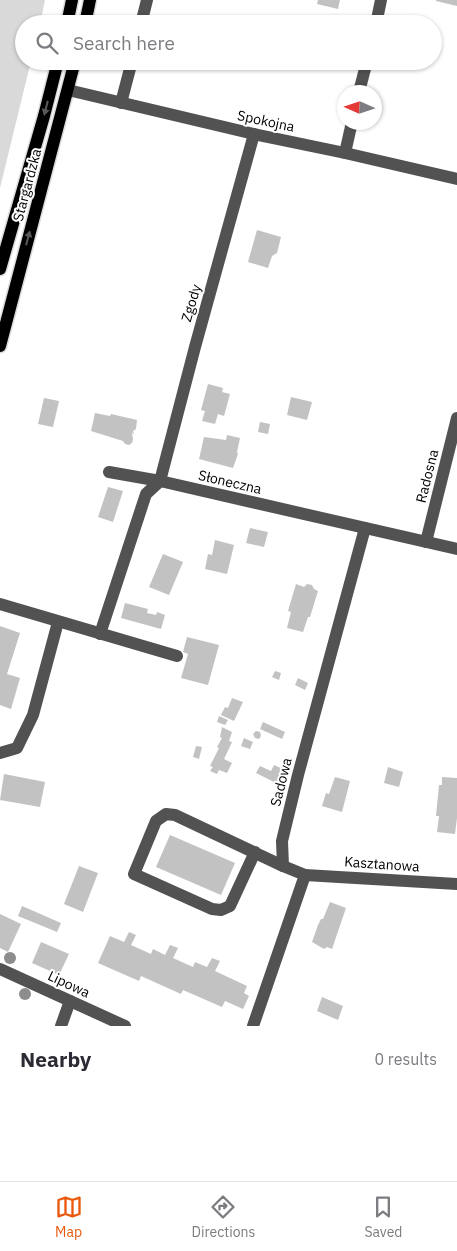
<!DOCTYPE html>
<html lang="en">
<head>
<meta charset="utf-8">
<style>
  body { margin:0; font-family:"IBM Plex Sans",sans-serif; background:#f7f7f7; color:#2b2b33 }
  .compass { position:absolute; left:337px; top:85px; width:45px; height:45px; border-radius:50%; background:#fff; box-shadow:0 1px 4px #0004; rotate:273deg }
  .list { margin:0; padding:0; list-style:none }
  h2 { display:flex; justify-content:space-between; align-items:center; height:65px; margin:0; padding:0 20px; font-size:21px }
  h2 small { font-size:16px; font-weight:400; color:#7c7c81 }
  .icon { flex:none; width:28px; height:28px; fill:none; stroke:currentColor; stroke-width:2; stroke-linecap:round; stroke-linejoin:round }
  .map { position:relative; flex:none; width:457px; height:1026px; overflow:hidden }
  .search { position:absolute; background:#fff; box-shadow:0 1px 4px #0004; left:15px; right:15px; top:15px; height:55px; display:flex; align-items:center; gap:12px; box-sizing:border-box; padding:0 18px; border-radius:28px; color:#7c7c81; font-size:19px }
  .sheet { height:155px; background:#fff }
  nav { display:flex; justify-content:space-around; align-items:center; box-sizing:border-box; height:70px; border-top:1px solid #e1e1e2; background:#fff; font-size:14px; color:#7c7c81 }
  nav a { display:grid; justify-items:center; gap:2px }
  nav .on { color:#ea580c }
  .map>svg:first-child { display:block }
</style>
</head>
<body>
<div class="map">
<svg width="457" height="1026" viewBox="0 0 457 1026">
  <rect width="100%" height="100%" fill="#fff"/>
  <path fill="#d9d9d9" d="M0,0H45L40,24H24V61H31L0,188Z"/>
  <g fill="#c2c2c2">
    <path d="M318,0H340L338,9L317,4Z"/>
    <path d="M436,0H457V6L436,1Z"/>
    <path d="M257,230L281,237L277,253L272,256L268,268L248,262Z"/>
    <path d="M208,384L223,388L222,392L230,394L224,416L218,414L215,424L202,421L205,411L201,410Z"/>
    <path d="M291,397L312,402L307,420L287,415Z"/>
    <path d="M44,398L59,401L53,427L38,424Z"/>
    <path d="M95,413L110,416L111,414L137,420L136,429L133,431L134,434L132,433L133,439L132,443L129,445L125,444L123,441L91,431Z"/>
    <path d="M260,422L270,424L268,434L258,432Z"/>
    <path d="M227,435L240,438L237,452L238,454L233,468L199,459L204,437L226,440Z"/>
    <path d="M108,487L123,491L113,522L98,517Z"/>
    <path d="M250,528L268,532L264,547L246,543Z"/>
    <path d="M215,540L234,545L227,574L205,569L208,554L212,555Z"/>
    <path d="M163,554L183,562L169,595L149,587Z"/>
    <path d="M296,584L304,587L307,584L312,585L314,589L318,591L310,617H308L303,632L287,628L291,612L288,611Z"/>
    <path d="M125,603L148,609L147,613L156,615L157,612L165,615L161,629L121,618Z"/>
    <path d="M0,626L20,633L7,674L20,678L11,709L0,705Z"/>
    <path d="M187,637L219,645L208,685L181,678L188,654L183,652Z"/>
    <path d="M275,671L281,673L279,680L272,677Z"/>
    <path d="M298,678L308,683L305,690L295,685Z"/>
    <path d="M232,698L243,702L234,721L221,715L225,707L228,708Z"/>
    <path d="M219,716L228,720L225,725L217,722Z"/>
    <path d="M263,722L285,732L282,739L260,729Z"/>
    <path d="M222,727L232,732L229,741L232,742L224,759L232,763L227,773L219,770L217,774L210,771L213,767L210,766L219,748L217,747L222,738L220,737Z"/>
    <path d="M256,731L260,732L261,736L259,739L255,738L253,734Z"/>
    <path d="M244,738L253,742L250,749L241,746Z"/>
    <path d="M196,746L202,747L199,759L193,757Z"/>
    <path d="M274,765L285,770L278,784L256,773L260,766L271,771Z"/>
    <path d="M388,767L403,772L399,787L384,783Z"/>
    <path d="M4,774L45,782L40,807L0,800Z"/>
    <path d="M335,777L350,781L342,812L322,806L326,793L329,794Z"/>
    <path d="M442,777L457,778V818L455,834L437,832L439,816H436L439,785H442Z"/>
    <path d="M170,835L235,863L221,895L156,867Z"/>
    <path d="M79,866L98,873L83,912L64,904Z"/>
    <path d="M330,902L346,908L332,949L327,947L324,949L312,942L318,925L321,919H323Z"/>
    <path d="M22,906L61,923L57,932L18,916Z"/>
    <path d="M0,914L21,924L8,952L0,948Z"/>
    <path d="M129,932L136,935L131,945L151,954L153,949L165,955L170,945L178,948L173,958L193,967L195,962L207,967L212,958L220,961L215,971L247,986L244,993L249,996L243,1009L225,1001L222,1007L183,990L181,994L141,976L139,981L98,963L110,936L124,942Z"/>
    <path d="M41,942L69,954L59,975L32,963Z"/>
    <path d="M322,997L343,1006L338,1020L317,1011Z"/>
  </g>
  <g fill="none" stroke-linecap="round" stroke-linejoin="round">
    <defs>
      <g id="major">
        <path d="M67,24L72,0"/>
        <path d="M85,24L90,0"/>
        <path d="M0,269L44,116L58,61"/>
        <path d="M0,346L75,61"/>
      </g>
    </defs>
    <use href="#major" stroke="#dbdbdb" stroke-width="15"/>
    <g stroke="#525252" stroke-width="12">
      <path d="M141,24L147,0"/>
      <path d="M376,24L381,0"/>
      <path d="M68,90L254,134L345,153L457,179"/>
      <path d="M359,92L367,61"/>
      <path d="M121,103L132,61"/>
      <path d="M345,153L352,122"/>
      <path d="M109,472L160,481L457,549"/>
      <path d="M160,481L195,347L254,134"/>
      <path d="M426,542L457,418"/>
      <path d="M0,604L177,656"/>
      <path d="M100,634L146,494L160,481"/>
      <path d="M0,753L17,748L33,715L58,622"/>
      <path d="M255,852L230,906L221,910L212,909L134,874L156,821L166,814L175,815L283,866"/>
      <path d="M305,875L457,884"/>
      <path d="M0,969L125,1026"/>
      <path d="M61,1026L70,1001"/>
      <path d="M253,1026L305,875L283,866L282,841L298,775L365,528"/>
    </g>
    <use href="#major" stroke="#000" stroke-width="12"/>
  </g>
  <g fill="#8d8d8d">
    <circle cx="10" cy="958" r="6"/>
    <circle cx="25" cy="994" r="6"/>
  </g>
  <defs><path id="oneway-solid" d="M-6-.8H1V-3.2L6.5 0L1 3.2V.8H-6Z" transform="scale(1.25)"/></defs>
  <g fill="#595959">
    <use href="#oneway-solid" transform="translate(46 108) rotate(104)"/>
    <use href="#oneway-solid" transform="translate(28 238) rotate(-75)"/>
  </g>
  <g text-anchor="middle" stroke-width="4" stroke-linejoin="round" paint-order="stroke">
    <g font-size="14" fill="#000" stroke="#fff">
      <text transform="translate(266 121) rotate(12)" y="5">Spokojna</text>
      <text transform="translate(27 185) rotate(-75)" y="5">Stargardzka</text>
      <text transform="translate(191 303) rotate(-74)" y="5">Zgody</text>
      <text transform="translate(427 476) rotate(-76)" y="5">Radosna</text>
      <text transform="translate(230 482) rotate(13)" y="5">Słoneczna</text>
      <text transform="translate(281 782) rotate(-76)" y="5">Sadowa</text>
      <text transform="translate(382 864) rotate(4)" y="5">Kasztanowa</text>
      <text transform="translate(69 984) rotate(25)" y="5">Lipowa</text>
    </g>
  </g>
</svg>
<svg class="compass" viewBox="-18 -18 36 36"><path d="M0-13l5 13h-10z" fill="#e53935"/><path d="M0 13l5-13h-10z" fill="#7c7c81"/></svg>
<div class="search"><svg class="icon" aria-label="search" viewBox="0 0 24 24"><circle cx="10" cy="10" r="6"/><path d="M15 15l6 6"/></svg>Search here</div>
</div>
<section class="sheet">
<h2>Nearby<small>0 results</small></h2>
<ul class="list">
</ul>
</section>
<nav>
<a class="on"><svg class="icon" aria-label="map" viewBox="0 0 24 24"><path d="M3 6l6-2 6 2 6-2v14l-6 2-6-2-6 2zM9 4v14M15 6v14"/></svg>Map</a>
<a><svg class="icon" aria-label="directions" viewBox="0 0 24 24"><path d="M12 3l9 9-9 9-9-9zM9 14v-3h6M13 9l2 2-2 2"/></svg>Directions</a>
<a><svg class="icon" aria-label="saved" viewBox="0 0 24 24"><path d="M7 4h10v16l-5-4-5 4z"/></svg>Saved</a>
</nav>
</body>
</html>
